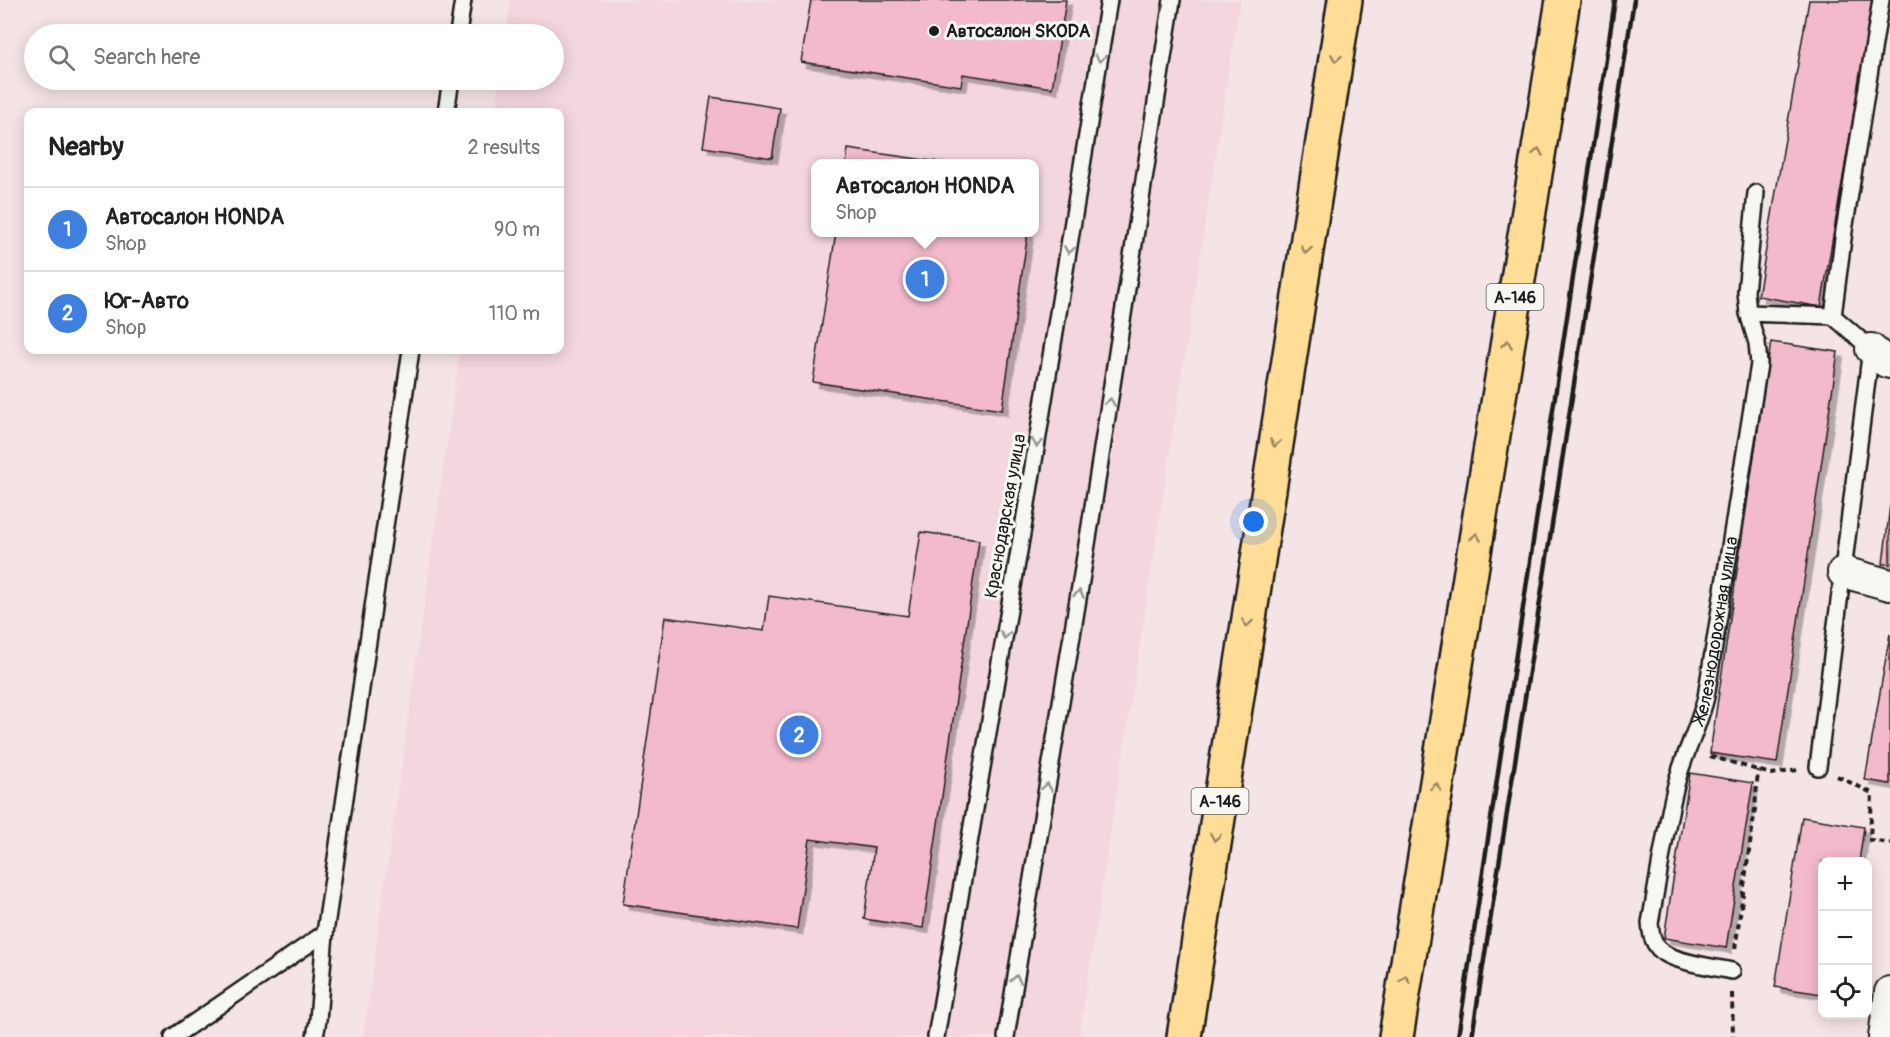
<!DOCTYPE html>
<html lang="en">
<head>
<meta charset="utf-8">
<style>
  body { margin:0; font-family:Pangolin,sans-serif; background:#f2f2f2; color:#222 }
  .controls { position:absolute; right:18px; bottom:18px; display:grid; overflow:hidden; border-radius:12px; box-shadow:0 3px 15px #0003 }
  .controls button { width:54px; height:54px; display:grid; place-items:center; padding:0; border:0; border-bottom:2px solid #e0e0e0; background:#fff; color:#222; font:30px sans-serif }
  .you { position:absolute; left:1254px; top:522px; width:21px; height:21px; margin:-15px; border:4px solid #fff; border-radius:50%; background:#1a73e8; box-shadow:0 0 0 9px #1a73e833 }
  .badge { display:grid; place-items:center; width:39px; height:39px; border-radius:50%; background:#0b8043; color:#fff; font-size:20px; font-weight:700 }
  .pin { position:absolute; translate:-50% -50%; border:3px solid #fff; box-shadow:0 2px 6px #0006 }
  .popup { position:absolute; left:811px; top:159px; width:228px; height:78px; box-sizing:border-box; display:grid; place-content:center; border-radius:12px; background:#fff; filter:drop-shadow(0 2px 4px #0005); font-size:20px; white-space:nowrap; color:#767676 }
  .popup b { font-size:22px; color:#222 }
  .popup::after { content:''; position:absolute; left:50%; top:100%; margin-left:-12px; border:12px solid transparent; border-top-color:#fff }
  .list { margin:0; padding:0; list-style:none }
  h2 { display:flex; justify-content:space-between; align-items:center; height:78px; margin:0; padding:0 24px; font-size:26px }
  h2 small { font-size:20px; font-weight:400; color:#767676 }
  .list li { display:grid; grid-template-columns:39px 1fr auto; gap:18px; align-items:center; box-sizing:border-box; height:84px; padding:0 24px; border-top:2px solid #e0e0e0 }
  .list b { display:block; font-size:22px; white-space:nowrap }
  .list p { margin:0; font-size:20px; white-space:nowrap; color:#767676 }
  .list em { font-size:20px; font-style:normal; color:#767676 }
  .icon { flex:none; width:33px; height:33px; fill:none; stroke:currentColor; stroke-width:2; stroke-linecap:round; stroke-linejoin:round }
  .map { position:relative; flex:none; width:1890px; height:1037px; overflow:hidden }
  .search { position:absolute; background:#fff; box-shadow:0 3px 15px #0003; left:24px; top:24px; width:540px; height:66px; display:flex; align-items:center; gap:15px; box-sizing:border-box; padding:0 21px; border-radius:33px; color:#767676; font-size:22px }
  .panel { position:absolute; background:#fff; box-shadow:0 3px 15px #0003; left:24px; top:108px; width:540px; height:246px; border-radius:12px }
  .map>svg:first-child { display:block }
</style>
</head>
<body>
<div class="map">
<svg width="1890" height="1037" viewBox="0 0 1890 1037">
  <defs>
    <filter id="shadow"><feDropShadow dx="5.5" dy="5.5" stdDeviation="0" flood-color="#0004"/></filter>
  </defs>
  <rect width="100%" height="100%" fill="#f5e4e6"/>
  <filter id="ink" filterUnits="userSpaceOnUse"><feTurbulence type="fractalNoise" baseFrequency=".0167" numOctaves="2"/><feDisplacementMap in="SourceGraphic" scale="12" xChannelSelector="R" yChannelSelector="G"/><feConvolveMatrix kernelMatrix="1 2 1 2 8 2 1 2 1" color-interpolation-filters="sRGB"/></filter>
  <g filter="url(#ink)">
    <path fill="#f4d7de" fill-rule="evenodd" d="M511,0H1240L1079,1037H363L460,350H560V112H495L499,80H554V34H506ZM816,164H1034V232H816Z"/>
    <g fill="#f3bacb" stroke="#1c1c1c" stroke-width="1.5" filter="url(#shadow)">
      <path d="M811,0H1066L1052,88L963,74L961,86L801,62Z"/>
      <path d="M1809,0H1873L1821,307L1758,296Z"/>
      <path d="M711,97L780,108L772,158L703,147Z"/>
      <path d="M848,149L953,164H846Z"/>
      <path d="M836,232H1028L1002,410L813,382Z"/>
      <path d="M1771,342L1838,352L1777,763L1710,753Z"/>
      <path d="M1890,505V564H1883Z"/>
      <path d="M921,532L979,540L923,928L864,919L874,848L810,839L797,929L623,904L665,617L764,631L769,596L908,616Z"/>
      <path d="M1890,634V784L1865,780Z"/>
      <path d="M1690,773L1753,783L1726,948L1664,938Z"/>
      <path d="M1802,817L1864,827L1859,862H1822V994L1775,987Z"/>
    </g>
    <g fill="none" stroke-linecap="round" stroke-linejoin="round">
      <defs>
        <g id="service">
          <path d="M458,34L463,0"/>
          <path d="M446,112L451,80"/>
          <path d="M1748,313L1746,292L1756,193"/>
          <path d="M1818,767L1871,349L1833,316L1844,231L1881,0"/>
          <path id="s1" d="M1732,971C1714,967 1671,962 1659,949C1652,941 1651,933 1650,923C1659,876 1665,827 1677,781C1685,752 1699,726 1706,697L1759,364L1757,343L1748,313L1833,316"/>
          <path d="M173,1037L325,933"/>
          <path d="M315,1037L318,1020L325,933L411,350"/>
          <path d="M936,1037L1025,516L1109,0"/>
          <path d="M1006,1037L1090,526L1172,0"/>
        </g>
        <g id="minor">
          <path d="M1871,349L1886,362L1890,363"/>
          <path d="M1843,572L1890,585"/>
          <path d="M1884,1037L1890,992"/>
        </g>
        <g id="primary">
          <path d="M1184,1037L1345,0"/>
          <path d="M1396,1037L1563,0"/>
        </g>
      </defs>
      <use href="#service" stroke="#1c1c1c" stroke-width="20"/>
      <use href="#minor" stroke="#1c1c1c" stroke-width="34"/>
      <use href="#primary" stroke="#1c1c1c" stroke-width="38"/>
      <g stroke="#1c1c1c" stroke-width="4" stroke-dasharray="6 4.5" stroke-linecap="butt">
        <path d="M1710,756L1771,774L1798,770"/>
        <path d="M1837,776L1872,793L1870,840L1890,843"/>
        <path d="M1735,949L1755,809L1758,770"/>
        <path d="M1732,993L1733,1037"/>
      </g>
      <use href="#service" stroke="#f6f6f2" stroke-width="15"/>
      <use href="#minor" stroke="#f6f6f2" stroke-width="30"/>
      <use href="#primary" stroke="#ffdd96" stroke-width="33"/>
      <g stroke="#1c1c1c" stroke-width="4.5">
        <path d="M1458,1037L1615,0"/>
        <path d="M1472,1037L1634,0"/>
      </g>
    </g>
    <defs><path id="oneway-chevron" d="M-2-3.5L2.5 0L-2 3.5" fill="none" stroke-width="1.6" stroke-linecap="round" stroke-linejoin="round" transform="scale(1.5)"/></defs>
    <g stroke="#949492">
      <use href="#oneway-chevron" transform="translate(1100 58) rotate(99)"/>
      <use href="#oneway-chevron" transform="translate(1069 250) rotate(99)"/>
      <use href="#oneway-chevron" transform="translate(1110 402) rotate(-81)"/>
      <use href="#oneway-chevron" transform="translate(1037 443) rotate(99)"/>
      <use href="#oneway-chevron" transform="translate(1079 594) rotate(-81)"/>
      <use href="#oneway-chevron" transform="translate(1005 635) rotate(100)"/>
      <use href="#oneway-chevron" transform="translate(1047 787) rotate(-81)"/>
      <use href="#oneway-chevron" transform="translate(1016 979) rotate(-81)"/>
    </g>
    <g stroke="#99865f">
      <use href="#oneway-chevron" transform="translate(1336 58) rotate(99)"/>
      <use href="#oneway-chevron" transform="translate(1538 152) rotate(-81)"/>
      <use href="#oneway-chevron" transform="translate(1306 250) rotate(99)"/>
      <use href="#oneway-chevron" transform="translate(1507 344) rotate(-81)"/>
      <use href="#oneway-chevron" transform="translate(1275 443) rotate(99)"/>
      <use href="#oneway-chevron" transform="translate(1476 537) rotate(-81)"/>
      <use href="#oneway-chevron" transform="translate(1247 623) rotate(99)"/>
      <use href="#oneway-chevron" transform="translate(1436 787) rotate(-81)"/>
      <use href="#oneway-chevron" transform="translate(1215 837) rotate(99)"/>
      <use href="#oneway-chevron" transform="translate(1405 979) rotate(-81)"/>
    </g>
  </g>
  <circle fill="#1c1c1c" stroke="#f6f6f2" stroke-width="2" cx="934" cy="31" r="6"/>
  <g text-anchor="middle" stroke-width="6" stroke-linejoin="round" paint-order="stroke">
    <g fill="#f6f6f2" stroke="#5d5d5c" stroke-width="1.5">
      <rect x="1486.5" y="284" width="57" height="26" rx="4.5"/>
      <rect x="1191.5" y="788" width="57" height="26" rx="4.5"/>
    </g>
    <g font-size="16" font-weight="bold" fill="#1c1c1c">
      <text x="1515" y="303">А-146</text>
      <text x="1220" y="807">А-146</text>
    </g>
    <g font-size="18" font-weight="bold" fill="#1c1c1c" stroke="#f6f6f2" text-anchor="start">
      <text x="946" y="37">Автосалон SKODA</text>
    </g>
    <g font-size="18" fill="#1c1c1c" stroke="#f6f6f2">
      <text transform="translate(1005 516) rotate(-80)" y="6">Краснодарская улица</text>
      <text dy="6" stroke="none"><textPath href="#s1" startOffset="406">Железнодорожная улица</textPath></text>
    </g>
  </g>
</svg>
<div class="controls">
<button>+</button>
<button>−</button>
<button><svg class="icon" aria-label="locate" viewBox="0 0 24 24"><circle cx="12" cy="12" r="6"/><path d="M12 2v4M12 18v4M2 12h4M18 12h4"/></svg></button>
</div>
<div class="you"></div>
<div class="pin badge" style="left:925px;top:279px;background:#3f7fe0">1</div>
<div class="popup"><b>Автосалон HONDA</b>Shop</div>
<div class="pin badge" style="left:799px;top:735px;background:#3f7fe0">2</div>
<div class="search"><svg class="icon" aria-label="search" viewBox="0 0 24 24"><circle cx="10" cy="10" r="6"/><path d="M15 15l6 6"/></svg>Search here</div>
<section class="panel">
<h2>Nearby<small>2 results</small></h2>
<ul class="list">
<li><span class="badge" style="background:#3f7fe0">1</span><div><b>Автосалон HONDA</b><p>Shop</p></div><em>90 m</em></li>
<li><span class="badge" style="background:#3f7fe0">2</span><div><b>Юг-Авто</b><p>Shop</p></div><em>110 m</em></li>
</ul>
</section>
</div>
</body>
</html>
